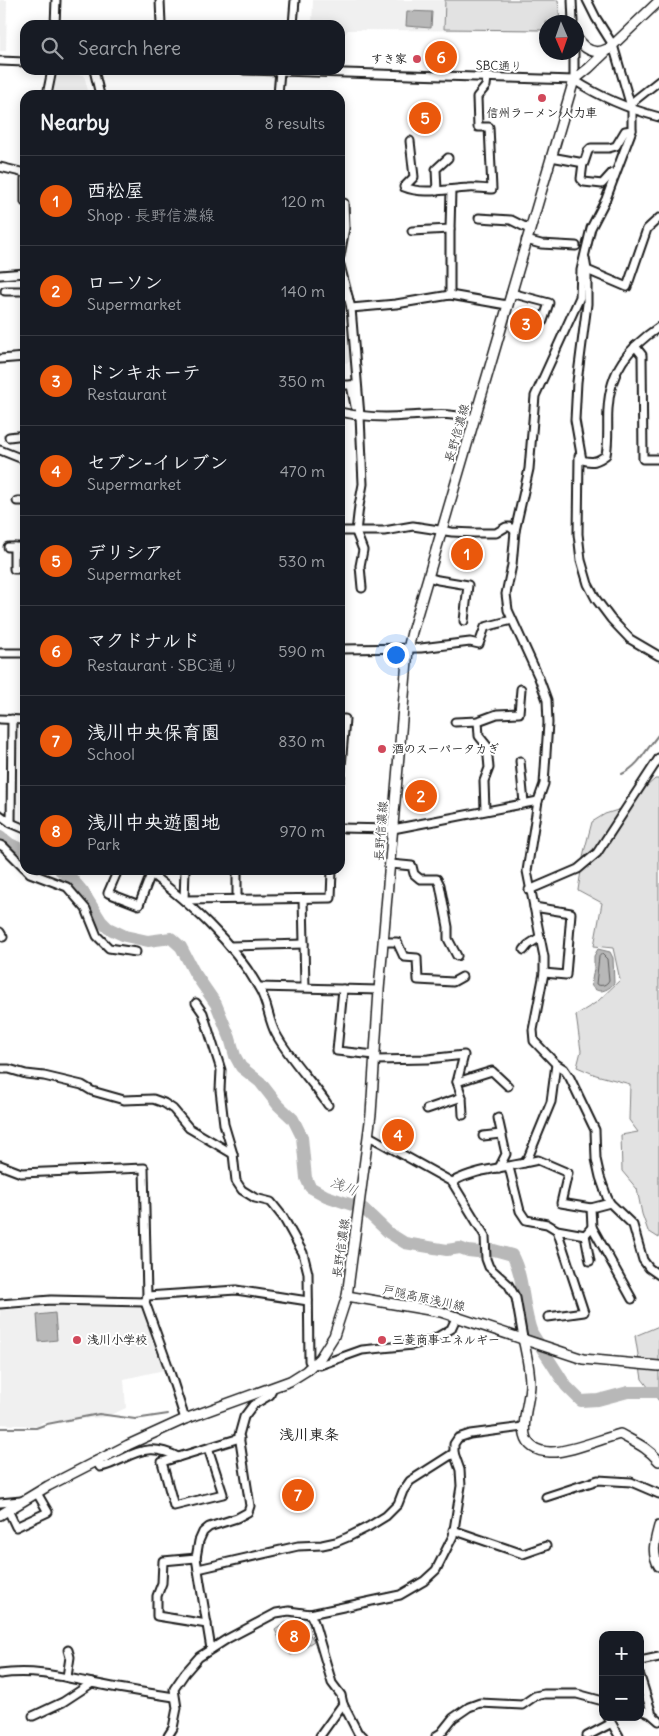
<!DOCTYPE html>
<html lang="en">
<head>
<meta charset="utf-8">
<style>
  body { margin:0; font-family:Delius,"Klee One",sans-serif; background:#20242c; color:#f1f3f6 }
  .controls { position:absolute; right:15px; bottom:15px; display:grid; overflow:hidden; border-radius:10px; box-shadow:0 2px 12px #0003 }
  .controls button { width:45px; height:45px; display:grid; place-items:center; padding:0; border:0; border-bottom:1px solid #363941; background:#171b24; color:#f1f3f6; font:25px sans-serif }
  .compass { position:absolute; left:539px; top:15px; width:45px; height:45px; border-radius:50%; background:#171b24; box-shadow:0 2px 12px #0003; rotate:178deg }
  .you { position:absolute; left:395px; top:654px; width:18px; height:18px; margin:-12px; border:4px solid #fff; border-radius:50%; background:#1a73e8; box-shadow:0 0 0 8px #1a73e833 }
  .badge { display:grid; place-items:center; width:32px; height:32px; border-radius:50%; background:#ea580c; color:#fff; font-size:16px; font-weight:700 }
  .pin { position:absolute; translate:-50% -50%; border:2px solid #fff; box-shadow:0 1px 5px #0006 }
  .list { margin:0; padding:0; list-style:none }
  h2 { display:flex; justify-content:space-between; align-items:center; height:65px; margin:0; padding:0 20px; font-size:21px }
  h2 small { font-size:16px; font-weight:400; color:#9ea1a6 }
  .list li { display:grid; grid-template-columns:32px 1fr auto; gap:15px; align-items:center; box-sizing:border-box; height:90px; padding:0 20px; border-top:1px solid #363941 }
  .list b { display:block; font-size:19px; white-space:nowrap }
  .list p { margin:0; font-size:16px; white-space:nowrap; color:#9ea1a6 }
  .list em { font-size:16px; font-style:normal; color:#9ea1a6 }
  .icon { flex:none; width:28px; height:28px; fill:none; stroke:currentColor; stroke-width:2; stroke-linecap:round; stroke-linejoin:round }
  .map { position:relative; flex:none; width:659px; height:1736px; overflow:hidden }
  .search { position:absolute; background:#171b24; box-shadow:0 2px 12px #0003; left:20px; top:20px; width:325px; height:55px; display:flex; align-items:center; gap:12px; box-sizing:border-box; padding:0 18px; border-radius:15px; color:#9ea1a6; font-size:19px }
  .panel { position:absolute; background:#171b24; box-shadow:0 2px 12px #0003; left:20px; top:90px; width:325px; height:785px; border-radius:15px }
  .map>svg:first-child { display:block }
</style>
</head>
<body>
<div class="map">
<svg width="659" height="1736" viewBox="0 0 659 1736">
  <rect width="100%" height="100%" fill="#fff"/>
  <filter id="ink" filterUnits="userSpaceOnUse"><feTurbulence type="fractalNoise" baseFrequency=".02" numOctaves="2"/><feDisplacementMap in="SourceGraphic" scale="10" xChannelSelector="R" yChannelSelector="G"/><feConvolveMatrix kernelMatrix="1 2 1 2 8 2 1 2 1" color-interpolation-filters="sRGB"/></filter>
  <g filter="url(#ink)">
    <g fill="#f0f0f0">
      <path d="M0,0H7L6,51H0Z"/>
      <path d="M313,0H558L560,22H546V31L348,30L340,40V32L342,29H340V25H312Z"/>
      <path d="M61,74L84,75L89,95H58L51,93L56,75Z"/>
      <path d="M340,299H347L349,309L353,362L340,363Z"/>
      <path d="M59,1306H142L164,1370L124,1379L126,1408L106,1417L42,1422L38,1426L0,1424V1310Z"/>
    </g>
    <g fill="#e2e2e2" stroke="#7f7f7f">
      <path d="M445,0H558L560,22H546V30L444,29Z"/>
      <path d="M655,779H659V1238L648,1231L642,1214L637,1189L622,1171L621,1135L638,1132L629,1120L630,1084L596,1075L577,1067L581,1051L576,1015L597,1002L620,980L613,948L594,946L602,903L578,890L584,852L592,822L605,814L621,809Z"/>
      <path d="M659,1326V1401L642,1379L635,1336Z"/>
      <path d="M286,1622L307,1630L314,1641L291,1655L281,1644V1642L275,1630Z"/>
    </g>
    <g fill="#b8b8b8" stroke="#7a7a7a">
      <path d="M407,11L432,12L431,28L406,26Z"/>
      <path d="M598,949L610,952L613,958L614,983C608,991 597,995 591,985L594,969V956Z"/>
      <path d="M55,1313L57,1340L39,1342L37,1315Z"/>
    </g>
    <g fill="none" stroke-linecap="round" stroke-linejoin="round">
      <path stroke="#5a5a5a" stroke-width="1" d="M602,954L607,959L609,980C607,985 601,987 596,984L599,957Z"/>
      <g stroke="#7a7a7a" stroke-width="2">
        <path d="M622,774C640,765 646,749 659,734"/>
        <path d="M0,1428H36L47,1424L99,1414L135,1419L168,1414"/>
      </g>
      <g stroke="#b8b8b8" stroke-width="12">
        <path d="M0,836L10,844L25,851"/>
        <path d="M60,870L72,879L83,892L101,921L108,928L125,936L148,941L171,938L181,947L194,972L216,1004L230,1038L235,1056L241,1067L260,1082L278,1105L293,1119L302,1137L306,1178L310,1187L326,1196L364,1209L389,1233L405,1243L447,1250L460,1248L468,1251L477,1252L494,1250L512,1255C525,1279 522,1308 532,1333L566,1386L581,1401L598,1400L628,1392H659"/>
      </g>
      <defs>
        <g id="minor">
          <path d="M160,0L161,25"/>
          <path d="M572,0L573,22"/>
          <path d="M587,0L596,18L613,45L632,110V130L606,199L591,228L581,270L580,297L535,396L529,469L515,531L512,565L506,594L508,610L539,678L547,700L548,723L544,784L538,801L527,871L544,957V973L533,1030L534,1041L556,1064L564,1069L570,1078L595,1130L596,1159L600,1177L607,1197L610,1203L633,1225L643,1260L649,1268L659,1275"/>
          <path d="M55,25L56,0"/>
          <path d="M293,25L295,0"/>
          <path d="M574,52V80"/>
          <path d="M0,61L25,62"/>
          <path d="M94,70L100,95"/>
          <path d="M244,70L574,80C600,97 629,109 659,117"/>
          <path d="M47,95L52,70"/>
          <path d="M278,95L280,71"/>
          <path d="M630,104L659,81"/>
          <path d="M410,141L414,177L404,187C423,195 447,189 468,188C475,187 484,189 492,189L489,127H478L477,97L486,86L487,77"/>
          <path d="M551,157L584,163L588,151L591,148H609L616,146L625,131L632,130"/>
          <path d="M583,163L581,179L584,182L602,184L612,173L615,174"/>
          <path d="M0,167L25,173"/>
          <path d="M25,179V202"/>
          <path d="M437,191L436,169L448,158"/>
          <path d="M340,203H344L345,228L340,256"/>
          <path d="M479,218L511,220L529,229"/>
          <path d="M412,231L450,229L451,190"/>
          <path d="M526,240L541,244L576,246"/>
          <path d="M585,258L587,270V304L577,382L575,420L582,460C592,463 597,462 606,455C609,440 607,424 608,409C610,370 628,348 659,327"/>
          <path d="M340,265L351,308L360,416L363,484L359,506L356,532L363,550L360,566L362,588"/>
          <path d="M587,270L627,287L647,229L659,218"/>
          <path d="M0,275L25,273"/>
          <path d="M5,291H25"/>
          <path d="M511,293L549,303L543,321"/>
          <path d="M450,295V229"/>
          <path d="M340,297H348"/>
          <path d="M351,308L396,304L450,295L507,305"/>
          <path d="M635,346L642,355L643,459H659"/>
          <path d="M0,359L25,357"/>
          <path d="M340,385H355"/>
          <path d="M351,385L355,406"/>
          <path d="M340,412C362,417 383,418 406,416C432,415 449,412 475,419"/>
          <path d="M9,437L25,435"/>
          <path d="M0,450L25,460"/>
          <path d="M579,456L578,534L581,560L588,584L596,599L611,619L630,639L659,656"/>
          <path d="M17,501H25"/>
          <path d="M340,531H384L413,526L452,532L474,533H496L506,527H510L515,531"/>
          <path d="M8,547H25"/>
          <path d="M14,547V569H25"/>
          <path d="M428,577L438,580L468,585L464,621"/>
          <path d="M340,649L421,648L470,642L479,644L485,627L512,620"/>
          <path d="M0,653H25"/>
          <path d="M0,719L25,720"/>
          <path d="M340,719H345L340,779"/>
          <path d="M478,721L479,736L487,746L489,768L484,781L485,810"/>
          <path d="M455,722L478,721L497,714L519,713L521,689"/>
          <path d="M520,761L524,803"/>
          <path d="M0,815L11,823L25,829"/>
          <path d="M11,823L12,719"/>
          <path d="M340,828L393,829L538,801"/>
          <path d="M0,845L4,847L25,868"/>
          <path d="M391,864L412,866L414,874L420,879H437L440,885L448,927V939L457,956"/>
          <path d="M27,870L30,873L67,887L86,909L97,936L109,948L136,952"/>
          <path d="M118,870L108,893L139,905L151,874"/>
          <path d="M146,870C189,903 232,940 259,988C268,1002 268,1020 276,1034C290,1060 312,1081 328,1105"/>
          <path d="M237,870V899"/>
          <path d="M529,890L578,869L597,853L659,758"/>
          <path d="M303,899L305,987"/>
          <path d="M184,900L331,898L332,870"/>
          <path d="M184,900L185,870"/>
          <path d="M534,907L571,913L566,975L544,973"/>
          <path d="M0,932L3,937"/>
          <path d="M384,942H397L404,957L417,958L418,980L453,982L462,977"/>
          <path d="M230,946L304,944"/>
          <path d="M524,950L528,945L540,937"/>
          <path d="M259,987L379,990"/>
          <path d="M343,989L337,1051L375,1055"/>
          <path d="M196,1003L203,1013L221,1070L220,1090L224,1124L233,1154L236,1181L242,1190L255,1198L271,1202L283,1217L303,1253L308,1273L309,1361L313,1364L320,1365L362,1350L413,1345L432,1340L451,1329L457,1316"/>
          <path d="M375,1060L428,1059L464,1055L457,1082L462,1097L463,1115"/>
          <path d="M0,1069H9L26,1074L44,1076L82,1085L92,1091L124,1100L153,1099L164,1103L173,1109L189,1128L233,1154"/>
          <path d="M457,1082L492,1071L508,1086"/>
          <path d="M427,1109L462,1097"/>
          <path d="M498,1118L506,1154L499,1168"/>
          <path d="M369,1136L452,1182L485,1236L486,1259L489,1267L508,1284L516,1298L523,1338"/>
          <path d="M483,1136L501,1134"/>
          <path d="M524,1163L538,1160L568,1173L561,1203L591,1208"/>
          <path d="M0,1165L21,1173L144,1168L147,1296"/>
          <path d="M509,1167L520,1211L526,1220L547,1224L557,1230L585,1235L592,1227"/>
          <path d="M452,1182C476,1169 498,1169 524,1163L528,1158L551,1102L556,1064"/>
          <path d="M610,1203L591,1208L592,1227L632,1299"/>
          <path d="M585,1235L590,1261"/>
          <path d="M0,1304L51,1300L145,1302"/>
          <path d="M548,1317L584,1312L557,1230"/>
          <path d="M185,1419L167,1363L145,1302L147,1296L236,1290L308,1301"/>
          <path d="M208,1448L223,1494L174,1506L162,1462L240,1438"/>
          <path d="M96,1461L100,1467C109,1466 114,1462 122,1459C143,1448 157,1446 178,1457"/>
          <path d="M546,1497L598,1480L631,1482L659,1494"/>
          <path d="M0,1503L21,1501"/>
          <path d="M8,1510L16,1527L48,1512L37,1493"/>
          <path d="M453,1530L523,1554L546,1546"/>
          <path d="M196,1558L163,1561L162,1583L157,1596V1616L207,1624"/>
          <path d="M198,1569L298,1546L322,1545L336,1542L348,1537L368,1527L386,1516L398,1504L403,1491L410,1481L454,1453"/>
          <path d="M310,1614L314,1622L332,1683L341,1695L343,1704L358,1733L363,1736"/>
          <path d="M211,1649L196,1558L199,1541L203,1532L209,1527L237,1518L248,1512L250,1506L239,1435L244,1417L253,1405L270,1395L272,1389"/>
          <path d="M640,1661L659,1657"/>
          <path d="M0,1674C33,1669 64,1677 97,1684C122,1689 148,1693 174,1697"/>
          <path d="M640,1676L651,1711"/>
          <path d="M67,1677L70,1657L68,1650"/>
          <path d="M640,1709L651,1714L659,1721"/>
          <path d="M33,1716L63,1702L92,1683"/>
          <path d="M608,1717L619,1736"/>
          <path d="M168,1736L173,1728L177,1708L174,1689L185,1673L199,1657L227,1639L276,1613L289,1611L310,1614L400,1595L424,1581L436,1570L453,1536L461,1486L460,1470L454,1453V1444L458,1438L470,1434L523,1427"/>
          <path d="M320,1736L343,1704"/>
          <path d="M436,1736L441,1733L453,1718L469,1707L480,1703L522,1705L535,1696L544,1694H577L603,1701"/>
          <path d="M587,1736L610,1724"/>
        </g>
        <g id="major">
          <path d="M576,37C583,48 594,56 607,49"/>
          <path d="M347,1296L441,1312L583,1359L659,1366"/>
          <path d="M523,1338C526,1353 530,1368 530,1384C530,1408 508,1450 550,1452C568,1453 601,1439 620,1434C636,1443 647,1447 659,1461"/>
          <path d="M0,1515L48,1486L128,1445L185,1419L290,1381L306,1371L320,1358L334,1336L347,1296L371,1114L379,990L408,649L412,632L574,80L589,68L659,1"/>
          <path d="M659,1526C655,1541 651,1553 659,1566"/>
        </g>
      </defs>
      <use href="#minor" stroke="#1c1c1c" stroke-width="11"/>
      <use href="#major" stroke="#1c1c1c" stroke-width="12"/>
      <use href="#minor" stroke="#fff" stroke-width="7"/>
      <use href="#major" stroke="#fff" stroke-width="9"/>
    </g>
  </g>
  <g fill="#d1495b" stroke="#fff" stroke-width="2">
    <circle cx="417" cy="59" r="5"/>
    <circle cx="542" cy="98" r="5"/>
    <circle cx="382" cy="749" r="5"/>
    <circle cx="77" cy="1340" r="5"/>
    <circle cx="382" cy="1340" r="5"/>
  </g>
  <g text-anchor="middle" stroke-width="4" stroke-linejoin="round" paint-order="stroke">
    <g font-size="12" font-weight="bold" fill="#1c1c1c" stroke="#fff" text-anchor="start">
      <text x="407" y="63" text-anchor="end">すき家</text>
      <text x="542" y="117" text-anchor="middle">信州ラーメン 人力車</text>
      <text x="392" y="753">酒のスーパータカぎ</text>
      <text x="87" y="1344">浅川小学校</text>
      <text x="392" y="1344">三菱商事エネルギー</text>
    </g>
    <g font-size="12" fill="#1c1c1c" stroke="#fff">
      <text transform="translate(499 66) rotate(1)" y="4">SBC通り</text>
      <text transform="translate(457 433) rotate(-74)" y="4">長野信濃線</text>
      <text transform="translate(381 831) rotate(-86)" y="4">長野信濃線</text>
      <text transform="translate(341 1248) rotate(-82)" y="4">長野信濃線</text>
      <text transform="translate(424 1298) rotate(12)" y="4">戸隠高原浅川線</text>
    </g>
    <g font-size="14" font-style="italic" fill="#5a5a5a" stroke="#fff">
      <text transform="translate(344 1186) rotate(21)" y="5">浅川</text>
    </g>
    <g font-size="15" font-weight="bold" fill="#1c1c1c" stroke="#fff">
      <text x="309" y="1440">浅川東条</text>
    </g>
  </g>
</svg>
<div class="controls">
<button>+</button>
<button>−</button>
</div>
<svg class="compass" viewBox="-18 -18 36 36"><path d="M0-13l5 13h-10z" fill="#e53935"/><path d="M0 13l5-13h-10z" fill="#9ea1a6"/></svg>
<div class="you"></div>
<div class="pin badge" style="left:467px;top:554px">1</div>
<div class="pin badge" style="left:421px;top:796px">2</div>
<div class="pin badge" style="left:526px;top:324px">3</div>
<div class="pin badge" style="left:398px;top:1135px">4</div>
<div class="pin badge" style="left:425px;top:118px">5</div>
<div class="pin badge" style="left:441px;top:57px">6</div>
<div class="pin badge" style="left:298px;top:1495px">7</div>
<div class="pin badge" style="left:294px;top:1636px">8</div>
<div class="search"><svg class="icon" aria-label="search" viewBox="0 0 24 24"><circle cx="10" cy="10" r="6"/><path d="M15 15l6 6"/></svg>Search here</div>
<section class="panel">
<h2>Nearby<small>8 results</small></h2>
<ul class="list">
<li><span class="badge">1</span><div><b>西松屋</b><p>Shop · 長野信濃線</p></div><em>120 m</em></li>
<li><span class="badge">2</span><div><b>ローソン</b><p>Supermarket</p></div><em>140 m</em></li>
<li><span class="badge">3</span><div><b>ドンキホーテ</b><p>Restaurant</p></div><em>350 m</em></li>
<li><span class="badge">4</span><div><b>セブン-イレブン</b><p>Supermarket</p></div><em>470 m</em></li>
<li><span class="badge">5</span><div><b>デリシア</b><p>Supermarket</p></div><em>530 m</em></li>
<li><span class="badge">6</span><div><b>マクドナルド</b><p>Restaurant · SBC通り</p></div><em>590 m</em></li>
<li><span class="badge">7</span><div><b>浅川中央保育園</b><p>School</p></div><em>830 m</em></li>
<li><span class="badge">8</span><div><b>浅川中央遊園地</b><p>Park</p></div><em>970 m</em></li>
</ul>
</section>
</div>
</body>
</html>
